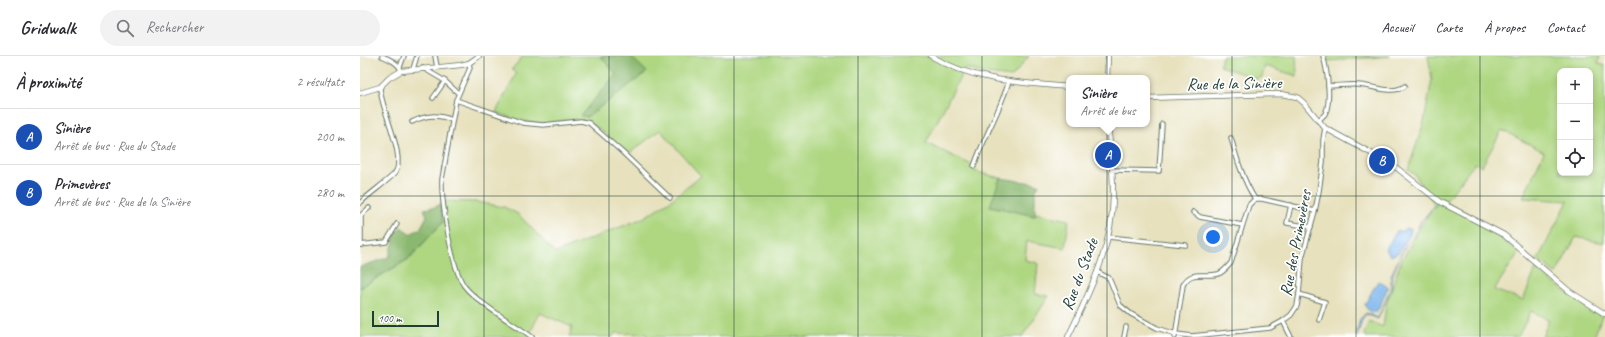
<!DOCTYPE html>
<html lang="fr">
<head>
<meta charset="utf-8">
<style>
  body { margin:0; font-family:Caveat,sans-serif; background:#f2f2f3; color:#2b2b33 }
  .controls { position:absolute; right:12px; top:12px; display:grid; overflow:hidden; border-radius:8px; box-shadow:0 2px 6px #0003 }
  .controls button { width:36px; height:36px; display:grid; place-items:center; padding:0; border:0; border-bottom:1px solid #e1e1e2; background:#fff; color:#2b2b33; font:20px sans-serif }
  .scale { position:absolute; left:12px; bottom:10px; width:67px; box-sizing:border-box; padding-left:4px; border:2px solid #1f3d34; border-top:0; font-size:11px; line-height:14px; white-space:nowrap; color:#1f3d34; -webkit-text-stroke:3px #fff; paint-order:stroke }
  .you { position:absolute; left:853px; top:181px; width:14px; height:14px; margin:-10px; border:3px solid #fff; border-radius:50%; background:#1a73e8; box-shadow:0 0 0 6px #1a73e833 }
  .badge { display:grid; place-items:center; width:26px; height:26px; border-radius:50%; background:#c8321e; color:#fff; font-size:13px; font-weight:700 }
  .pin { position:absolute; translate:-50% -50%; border:2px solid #fff; box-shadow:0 1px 4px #0006 }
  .popup { position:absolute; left:706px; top:19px; width:84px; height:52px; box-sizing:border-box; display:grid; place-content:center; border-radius:8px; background:#fff; filter:drop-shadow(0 1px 3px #0005); font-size:13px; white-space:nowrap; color:#7c7c81 }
  .popup b { font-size:15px; color:#2b2b33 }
  .popup::after { content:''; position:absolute; left:50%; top:100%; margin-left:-8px; border:8px solid transparent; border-top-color:#fff }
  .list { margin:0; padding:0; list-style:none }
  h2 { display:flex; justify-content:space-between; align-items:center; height:52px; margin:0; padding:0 16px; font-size:17px }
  h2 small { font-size:13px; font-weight:400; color:#7c7c81 }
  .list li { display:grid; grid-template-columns:26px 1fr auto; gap:12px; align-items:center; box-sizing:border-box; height:56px; padding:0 16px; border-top:1px solid #e1e1e2 }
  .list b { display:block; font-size:15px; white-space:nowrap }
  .list p { margin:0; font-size:13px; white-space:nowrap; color:#7c7c81 }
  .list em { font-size:13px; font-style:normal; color:#7c7c81 }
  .icon { flex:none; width:22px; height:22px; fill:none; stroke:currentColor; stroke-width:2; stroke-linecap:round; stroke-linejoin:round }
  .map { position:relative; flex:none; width:1245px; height:281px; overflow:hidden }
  header { display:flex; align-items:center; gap:24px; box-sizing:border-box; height:56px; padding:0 20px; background:#fff; border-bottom:1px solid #e1e1e2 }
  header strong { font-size:19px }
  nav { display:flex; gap:22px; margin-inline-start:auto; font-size:14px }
  .search { width:280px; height:36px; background:#f2f2f3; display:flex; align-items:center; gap:10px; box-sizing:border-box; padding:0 14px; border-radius:22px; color:#7c7c81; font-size:15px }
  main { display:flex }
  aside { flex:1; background:#fff }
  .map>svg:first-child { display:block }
</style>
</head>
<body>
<header>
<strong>Gridwalk</strong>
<div class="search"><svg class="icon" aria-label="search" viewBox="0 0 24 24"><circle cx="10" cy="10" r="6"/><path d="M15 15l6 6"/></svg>Rechercher</div>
<nav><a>Accueil</a><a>Carte</a><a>À propos</a><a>Contact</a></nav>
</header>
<main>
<aside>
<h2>À proximité<small>2 résultats</small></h2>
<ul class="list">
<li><span class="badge" style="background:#1a4fb4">A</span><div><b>Sinière</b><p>Arrêt de bus · Rue du Stade</p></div><em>200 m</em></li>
<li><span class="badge" style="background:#1a4fb4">B</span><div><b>Primevères</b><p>Arrêt de bus · Rue de la Sinière</p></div><em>280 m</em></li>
</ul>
</aside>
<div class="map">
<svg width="1245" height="281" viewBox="0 0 1245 281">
  <rect width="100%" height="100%" fill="#fff"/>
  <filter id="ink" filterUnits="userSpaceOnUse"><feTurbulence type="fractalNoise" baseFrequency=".025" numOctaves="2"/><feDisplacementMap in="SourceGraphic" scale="8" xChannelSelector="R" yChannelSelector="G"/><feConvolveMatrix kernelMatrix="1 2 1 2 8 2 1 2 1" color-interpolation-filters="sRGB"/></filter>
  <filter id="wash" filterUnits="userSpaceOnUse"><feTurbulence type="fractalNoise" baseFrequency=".012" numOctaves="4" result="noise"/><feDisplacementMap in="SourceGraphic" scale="16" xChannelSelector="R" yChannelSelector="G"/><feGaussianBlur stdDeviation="0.9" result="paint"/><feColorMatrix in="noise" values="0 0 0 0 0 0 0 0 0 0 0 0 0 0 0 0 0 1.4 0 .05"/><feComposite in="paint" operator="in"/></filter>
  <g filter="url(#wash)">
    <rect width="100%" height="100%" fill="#e7e1bd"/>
    <g fill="#afd782" stroke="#678a5b" fill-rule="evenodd">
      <path d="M163,0H669L652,21L627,18L605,12L566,87L616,111L614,115L640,122L631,150L674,160L676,157L709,164L705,192L667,185L665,204L678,207L675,238L689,240L662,281H287V278L254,277L253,281H209L212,271L180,257L168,281H0V232L49,203L83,166L80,148L85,145L117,146L144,151L158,158L195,197L283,162L310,145L341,120L300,74L267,99C256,89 244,73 229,67C214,60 194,68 177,67C163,67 149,61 136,56L156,18L152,13Z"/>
      <path d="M862,0H936L937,20L905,10L902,21L897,23L860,10Z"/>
      <path d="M966,0H1030L968,5Z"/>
      <path d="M1068,0H1240L1238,7L1245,10L1244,187L1216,181L1196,218L1178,203L1208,145L1163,142L1184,96L1142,74L1122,110L1115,107L1085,146L1107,157L1159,196L1134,234L1163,244L1176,213L1209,238L1242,260L1234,281H1182L1189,264L1171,255L1158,281H1006L1004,278L1009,265L1023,271L1026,249L1041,205L1074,148L1055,119L1048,114L1064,66L1072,23ZM1200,15H1230V117H1200Z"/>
    </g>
    <g fill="#8bb870" stroke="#557a52">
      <path d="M240,0H270L287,16L227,61L220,60L256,18Z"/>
      <path d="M640,122L679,128L675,136V160L630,150Z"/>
      <path d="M80,148L83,166L48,203L0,232V211L29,201L34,185L31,182L41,171L50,178L60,173L67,160L64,153L76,151Z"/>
    </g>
    <g fill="#7cb5ed" stroke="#4e7990">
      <path d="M1076,149H1077L1061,165L1053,182L1046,189L1041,198L1032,220L1031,232L1018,263L1006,258C1000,265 1002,264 1000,271C999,276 997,277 997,281C996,278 999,267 1000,263L1006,257L1018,262L1031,232V220L1041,198L1046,189L1053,182L1061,165Z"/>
      <path d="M1045,172L1051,173L1050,179L1038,197L1030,200L1026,193L1036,175H1043Z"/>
      <path d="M1018,225L1028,231L1019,252L1016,256C1011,257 1006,254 1005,248Z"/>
    </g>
  </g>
  <g filter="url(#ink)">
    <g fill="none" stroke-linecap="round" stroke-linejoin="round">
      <defs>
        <g id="minor">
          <path d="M22,0C29,3 39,7 41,15"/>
          <path d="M75,0L77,11"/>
          <path d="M109,7L110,12L96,44L82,123C81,145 92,215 105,231C119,248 153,267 172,281"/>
          <path d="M40,11L44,0"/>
          <path d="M63,12L85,25L98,37"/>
          <path d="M53,13L57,0"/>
          <path d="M968,30C978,30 989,28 999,29C1013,30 1033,39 1045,30"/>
          <path d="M73,42L85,25"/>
          <path d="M96,44L163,67L183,69L221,65L229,67L262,96L310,142"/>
          <path d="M958,65C960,63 963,60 965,58C972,45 967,13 963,0"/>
          <path d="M52,66C66,59 77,58 92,64"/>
          <path d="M871,82C877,103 883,124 895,143"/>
          <path d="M614,110C624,81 640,55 649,25"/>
          <path d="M752,114L799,115L802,68"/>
          <path d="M0,147C9,138 28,125 35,117C47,101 20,52 20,31"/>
          <path d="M931,149L927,167L951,171"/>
          <path d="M833,156L840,161L882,169"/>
          <path d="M748,181L826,189"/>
          <path d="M0,189L26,186L37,168"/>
          <path d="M1,189V159L9,152"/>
          <path d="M737,216L749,222L760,249L771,258L797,272L816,278L832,280L910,272L923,265L931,259L937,250L939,238L942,202L955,155L959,135L963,106V84L965,72"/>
          <path d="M939,238L965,246L959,264"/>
          <path d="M923,265L931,281"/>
          <path d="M764,281L766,271"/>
          <path d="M815,281L823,229C831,213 844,222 858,218C864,216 867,211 871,207L889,149L895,143H902L955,155"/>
        </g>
        <g id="tertiary">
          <path d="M571,0C612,25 662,27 709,31"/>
          <path d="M747,22L748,0"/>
          <path d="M0,37L20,31L29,22L41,15L101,9L109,7L119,0"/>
          <path d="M787,42L921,38L937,41L944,47L965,72L1033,109L1080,146L1144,179L1209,235L1245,258"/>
          <path d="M708,281C730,235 754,188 753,136C753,113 750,90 748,68"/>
        </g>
      </defs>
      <use href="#minor" stroke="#657664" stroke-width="5.5"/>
      <use href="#tertiary" stroke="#657664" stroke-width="6"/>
      <use href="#minor" stroke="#fff" stroke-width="3.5"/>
      <use href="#tertiary" stroke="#fff" stroke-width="4.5"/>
    </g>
  </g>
  <path fill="none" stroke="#1f3d34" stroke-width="1" stroke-opacity="0.55" d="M124,0V281M249,0V281M374,0V281M498,0V281M622,0V281M747,0V281M872,0V281M996,0V281M1120,0V281M0,140H1245"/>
  <g text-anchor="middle" stroke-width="3.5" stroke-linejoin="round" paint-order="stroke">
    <g font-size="17" fill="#1f3d34" stroke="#fff">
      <text transform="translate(874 27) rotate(-1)" y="6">Rue de la Sinière</text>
      <text transform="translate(935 187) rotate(-79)" y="6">Rue des Primevères</text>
      <text transform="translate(719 218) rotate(-69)" y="6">Rue du Stade</text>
    </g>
  </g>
</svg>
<div class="controls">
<button>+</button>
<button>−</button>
<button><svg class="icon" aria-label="locate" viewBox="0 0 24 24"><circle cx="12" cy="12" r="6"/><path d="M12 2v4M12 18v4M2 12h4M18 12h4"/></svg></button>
</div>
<div class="scale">100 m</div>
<div class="you"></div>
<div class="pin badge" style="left:748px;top:99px;background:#1a4fb4">A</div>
<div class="popup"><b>Sinière</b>Arrêt de bus</div>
<div class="pin badge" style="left:1022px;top:105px;background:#1a4fb4">B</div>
</div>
</main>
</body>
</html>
